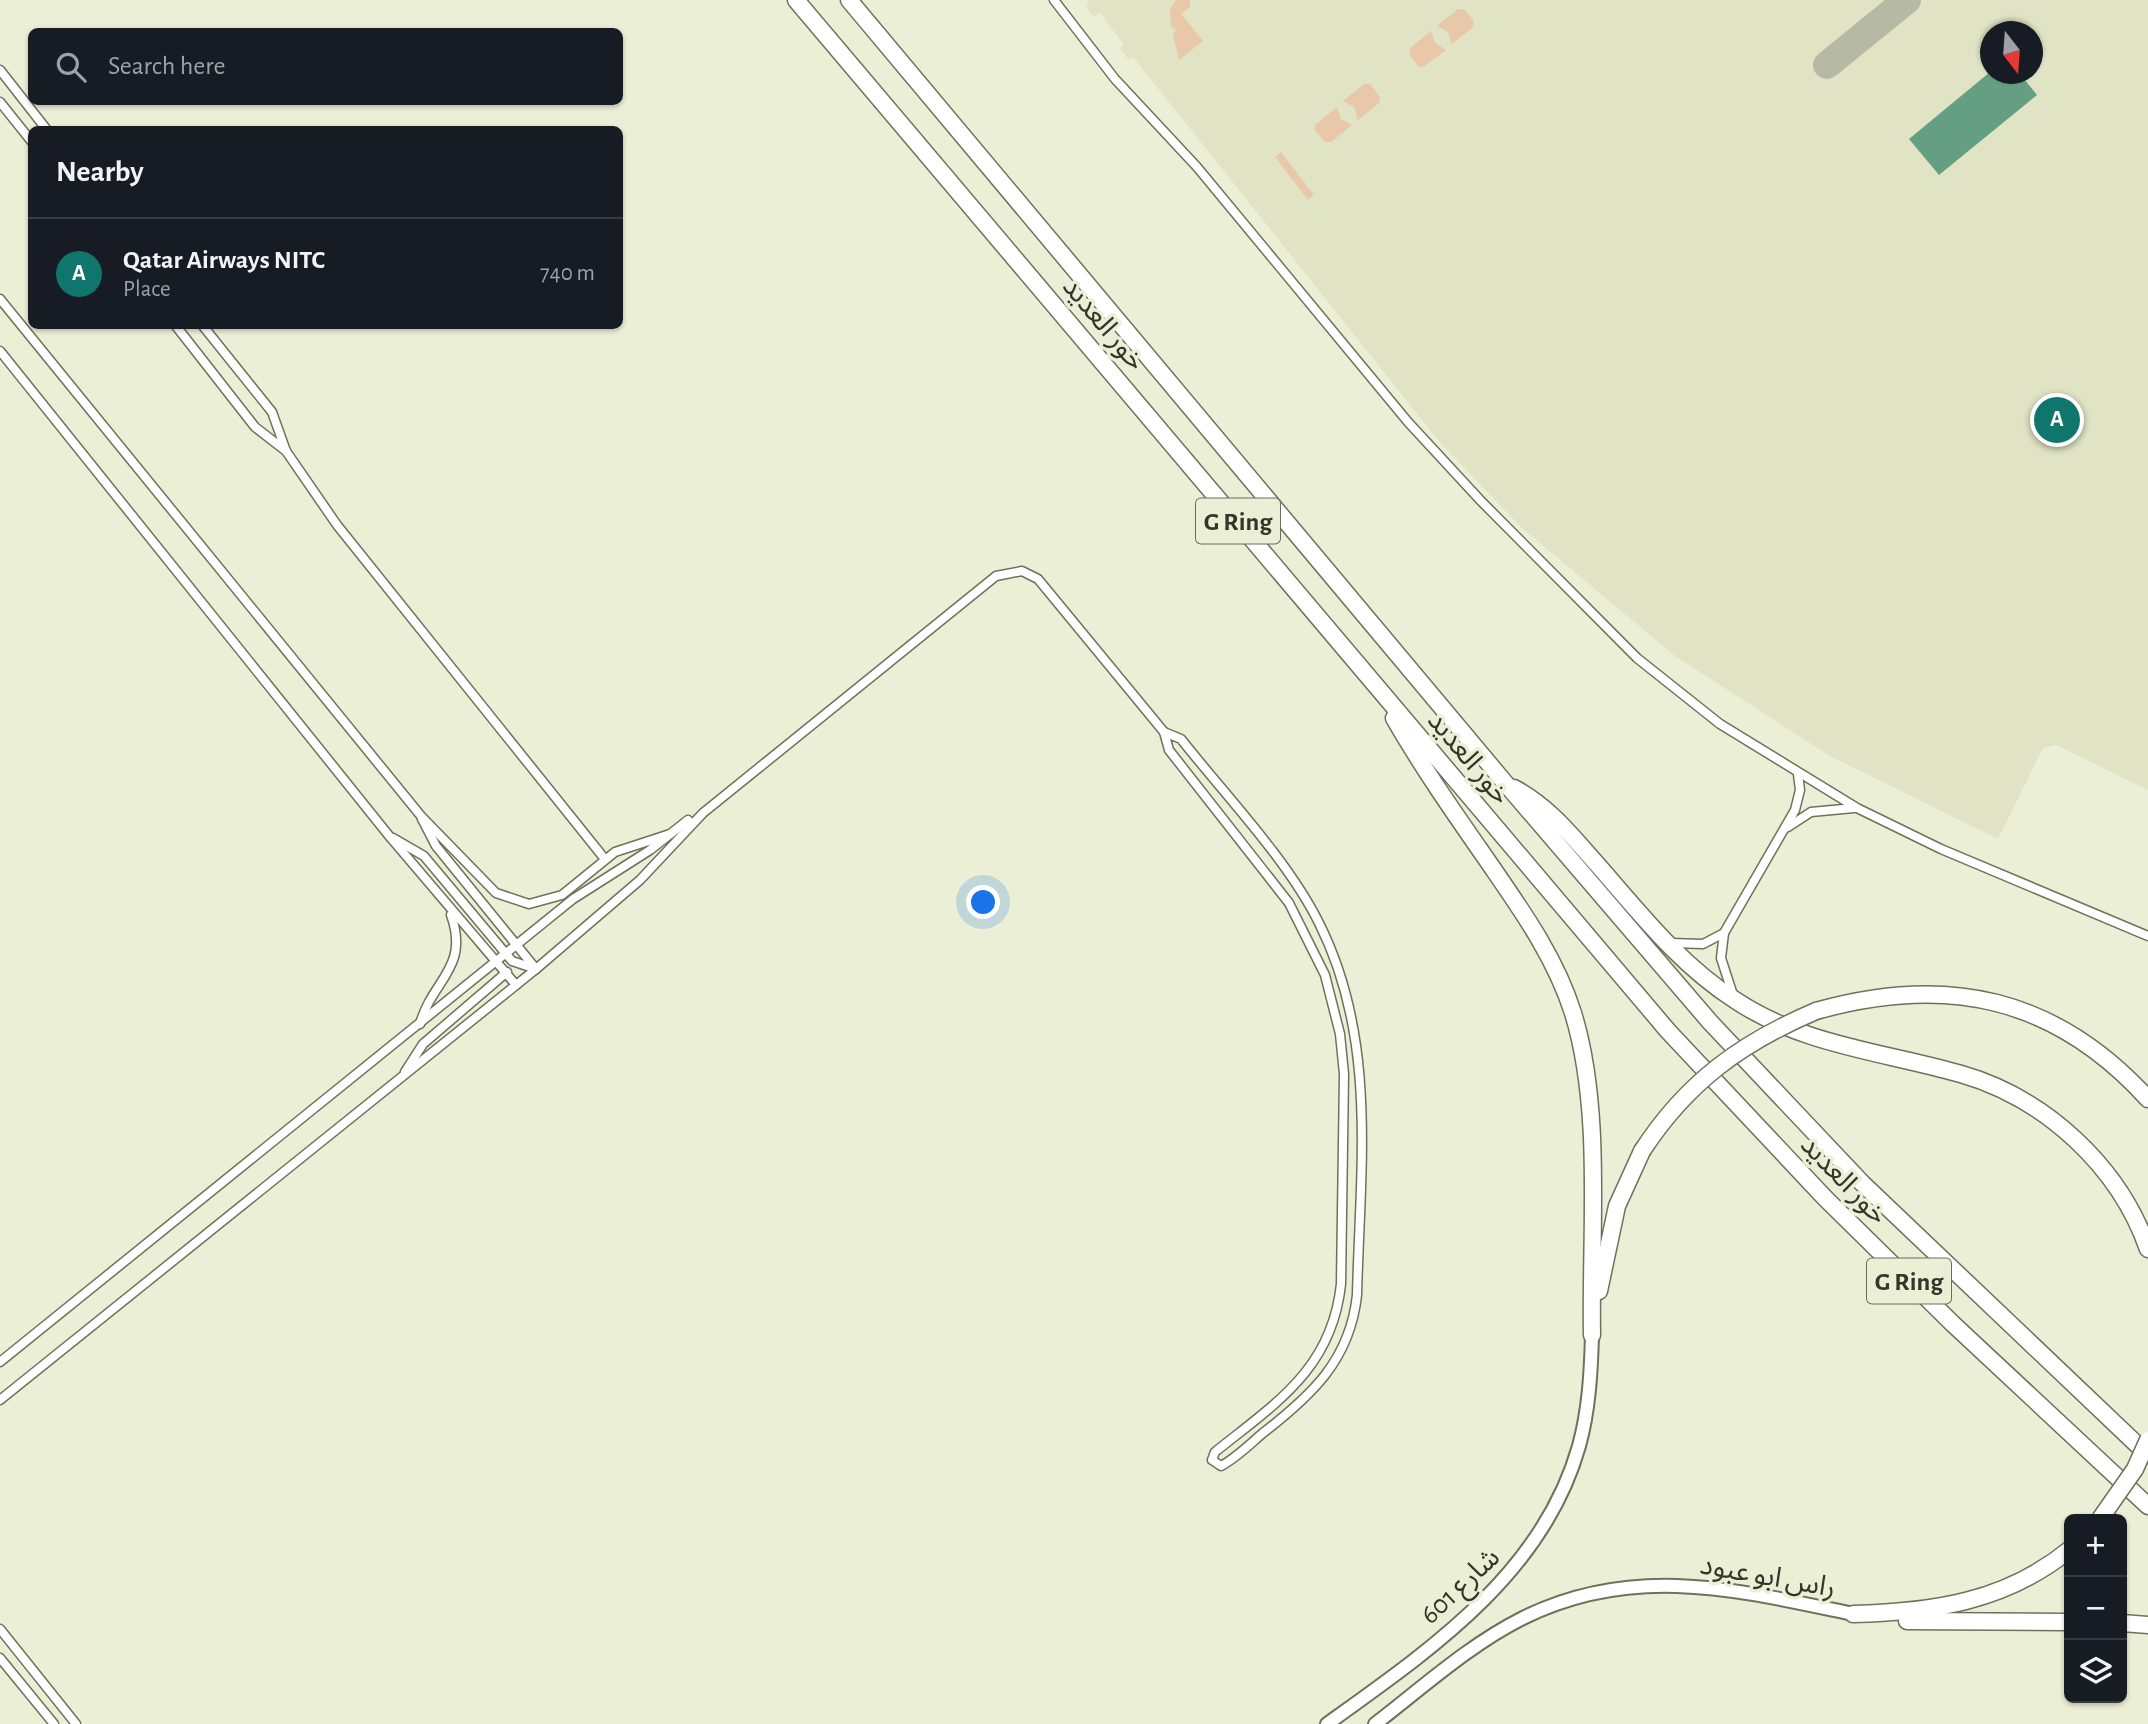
<!DOCTYPE html>
<html lang="en">
<head>
<meta charset="utf-8">
<style>
  body { margin:0; font-family:"Alegreya Sans","Noto Sans Arabic",sans-serif; background:#20242c; color:#f1f3f6 }
  .controls { position:absolute; right:21px; bottom:21px; display:grid; overflow:hidden; border-radius:10px; box-shadow:0 2px 5px #0004 }
  .controls button { width:63px; height:63px; display:grid; place-items:center; padding:0; border:0; border-bottom:2px solid #363941; background:#171b24; color:#f1f3f6; font:35px sans-serif }
  .compass { position:absolute; left:1980px; top:21px; width:63px; height:63px; border-radius:50%; background:#171b24; box-shadow:0 2px 5px #0004; rotate:163deg }
  .you { position:absolute; left:984px; top:903px; width:24px; height:24px; margin:-18px; border:5px solid #fff; border-radius:50%; background:#1a73e8; box-shadow:0 0 0 10px #1a73e833 }
  .badge { display:grid; place-items:center; width:46px; height:46px; border-radius:50%; background:#0f766e; color:#fff; font-size:23px; font-weight:700 }
  .pin { position:absolute; translate:-50% -50%; border:4px solid #fff; box-shadow:0 2px 7px #0006 }
  .list { margin:0; padding:0; list-style:none }
  h2 { display:flex; justify-content:space-between; align-items:center; height:91px; margin:0; padding:0 28px; font-size:30px }
  h2 small { font-size:23px; font-weight:400; color:#9ea1a6 }
  .list li { display:grid; grid-template-columns:46px 1fr auto; gap:21px; align-items:center; box-sizing:border-box; height:112px; padding:0 28px; border-top:2px solid #363941 }
  .list b { display:block; font-size:26px; white-space:nowrap }
  .list p { margin:0; font-size:23px; white-space:nowrap; color:#9ea1a6 }
  .list em { font-size:23px; font-style:normal; color:#9ea1a6 }
  .icon { flex:none; width:38px; height:38px; fill:none; stroke:currentColor; stroke-width:2; stroke-linecap:round; stroke-linejoin:round }
  .map { position:relative; flex:none; width:2148px; height:1724px; overflow:hidden }
  .search { position:absolute; background:#171b24; box-shadow:0 2px 5px #0004; left:28px; top:28px; width:595px; height:77px; display:flex; align-items:center; gap:18px; box-sizing:border-box; padding:0 24px; border-radius:10px; color:#9ea1a6; font-size:26px }
  .panel { position:absolute; background:#171b24; box-shadow:0 2px 5px #0004; left:28px; top:126px; width:595px; height:203px; border-radius:10px }
  .map>svg:first-child { display:block }
</style>
</head>
<body>
<div class="map">
<svg width="2148" height="1724" viewBox="0 0 2148 1724">
  <rect width="100%" height="100%" fill="#ebefd6"/>
  <path fill="#e0e4c5" fill-rule="evenodd" d="M1087,0H2148V790L2056,745L2043,748L1998,839L1830,756L1675,656L1523,529L1442,445L1133,57L1129,60L1120,49L1124,45L1100,13L1094,17L1086,7L1089,3ZM1990,32H2032V74H1990Z"/>
  <g fill="#e8c8a8">
    <path d="M1176,0H1190V7L1181,14L1203,41L1179,60L1173,34L1176,30L1171,26L1170,9Z"/>
    <path d="M1458,9H1464L1474,21L1473,27L1452,44L1448,32L1437,26Z"/>
    <path d="M1431,31L1435,43L1446,50L1425,66L1419,67L1409,54L1410,48Z"/>
    <path d="M1364,84H1370L1380,97L1379,103L1358,120L1354,107L1343,101Z"/>
    <path d="M1337,107L1341,119L1352,125L1331,142H1325L1315,130L1316,124Z"/>
    <path d="M1281,152L1314,195L1308,200L1275,157Z"/>
  </g>
  <path fill="#659f83" d="M1990,72L2020,74L2037,95L1939,175L1909,139Z"/>
  <g fill="none" stroke-linecap="round" stroke-linejoin="round">
    <path stroke="#b6baa5" stroke-width="28" d="M1827,65L1907,0"/>
    <defs>
      <g id="street">
        <path d="M1054,0L1115,79L1197,167L1408,422L1481,501L1637,658L1720,724L1857,808L1941,849L2148,936"/>
        <path d="M0,70L47,130"/>
        <path d="M0,102L32,142"/>
        <path d="M0,299L421,816L496,893L529,904L562,895L615,852L670,834"/>
        <path d="M176,326L255,427L286,451"/>
        <path d="M203,326L272,412L286,451L337,525L604,858"/>
        <path d="M0,351L390,837L516,985"/>
        <path d="M1164,732L1181,739C1226,796 1287,859 1319,923C1378,1040 1360,1169 1357,1295C1350,1360 1312,1395 1263,1433C1250,1444 1236,1458 1221,1466L1212,1460L1215,1452C1276,1403 1332,1369 1341,1284L1344,1074L1340,1034L1325,975L1289,903L1169,750Z"/>
        <path d="M422,819L436,846L536,969"/>
        <path d="M1788,827L1811,812L1854,808"/>
        <path d="M393,838L424,856L512,961L536,969"/>
        <path d="M1671,943L1703,944L1724,933"/>
        <path d="M1733,995L1721,958L1724,933L1795,810L1800,790L1798,774"/>
        <path d="M420,1024C432,980 470,968 451,915"/>
        <path d="M405,1072L423,1044L507,972"/>
        <path d="M0,1362L573,899L650,850L688,820"/>
        <path d="M0,1400L536,969L640,880L703,813L996,576L1022,571L1038,579L1164,732"/>
        <path d="M0,1629L76,1724"/>
        <path d="M0,1658L54,1724"/>
      </g>
      <g id="secondary">
        <path d="M1327,1724C1430,1650 1543,1574 1579,1446C1589,1410 1591,1372 1592,1335"/>
        <path d="M1375,1724C1422,1688 1469,1645 1523,1618C1634,1563 1738,1590 1853,1614"/>
      </g>
      <g id="highway">
        <path d="M796,0L1668,1031L1825,1198L1953,1324L2148,1506"/>
        <path d="M849,0L1506,784L1710,1022L1863,1184L2148,1455"/>
        <path d="M1394,718C1422,767 1455,814 1487,860C1520,908 1555,956 1573,1013C1603,1110 1590,1233 1592,1335"/>
        <path d="M1514,788C1548,806 1570,834 1596,863C1639,912 1679,964 1735,1000C1802,1045 1884,1052 1961,1074C2045,1098 2119,1166 2148,1249"/>
        <path d="M1816,1011C1947,974 2055,997 2148,1099"/>
        <path d="M1599,1291L1617,1206L1642,1151"/>
        <path d="M1853,1614C1932,1612 2005,1602 2069,1550"/>
        <path d="M1907,1621L2069,1622"/>
        <path d="M2122,1623L2148,1625"/>
      </g>
    </defs>
    <use href="#street" stroke="#6e725c" stroke-width="11"/>
    <use href="#secondary" stroke="#6e725c" stroke-width="16"/>
    <use href="#highway" stroke="#6e725c" stroke-width="19"/>
    <use href="#street" stroke="#fff" stroke-width="8"/>
    <use href="#secondary" stroke="#fff" stroke-width="12"/>
    <use href="#highway" stroke="#fff" stroke-width="16"/>
    <defs>
      <g id="highway-bridge">
        <path d="M1642,1151C1687,1082 1741,1043 1816,1011"/>
        <path d="M2100,1519L2135,1469L2148,1440"/>
      </g>
    </defs>
    <use href="#highway-bridge" stroke="#6e725c" stroke-width="19" stroke-linecap="butt"/>
    <use href="#highway-bridge" stroke="#fff" stroke-width="16"/>
  </g>
  <g text-anchor="middle" stroke-width="7" stroke-linejoin="round" paint-order="stroke">
    <g fill="#ebefd6" stroke="#6b6d5e" stroke-width="2">
      <rect x="1196" y="498.5" width="84" height="45" rx="5"/>
      <rect x="1867" y="1258.5" width="84" height="45" rx="5"/>
    </g>
    <g font-size="26" font-weight="bold" fill="#34352b">
      <text x="1238" y="530">G Ring</text>
      <text x="1909" y="1290">G Ring</text>
    </g>
    <g font-size="28" fill="#34352b" stroke="#ebefd6">
      <text transform="translate(1105 323) rotate(50)" y="10">خور العديد</text>
      <text transform="translate(1470 757) rotate(50)" y="10">خور العديد</text>
      <text transform="translate(1845 1179) rotate(46)" y="10">خور العديد</text>
      <text transform="translate(1768 1575) rotate(10)" y="10">راس ابو عبود</text>
      <text transform="translate(1459 1585) rotate(-43)" y="10">شارع 601</text>
    </g>
  </g>
</svg>
<div class="controls">
<button>+</button>
<button>−</button>
<button><svg class="icon" aria-label="layers" viewBox="0 0 24 24"><path d="M12 4l9 5-9 5-9-5zM3 14l9 5 9-5"/></svg></button>
</div>
<svg class="compass" viewBox="-18 -18 36 36"><path d="M0-13l5 13h-10z" fill="#e53935"/><path d="M0 13l5-13h-10z" fill="#9ea1a6"/></svg>
<div class="you"></div>
<div class="pin badge" style="left:2057px;top:420px">A</div>
<div class="search"><svg class="icon" aria-label="search" viewBox="0 0 24 24"><circle cx="10" cy="10" r="6"/><path d="M15 15l6 6"/></svg>Search here</div>
<section class="panel">
<h2>Nearby<small></small></h2>
<ul class="list">
<li><span class="badge">A</span><div><b>Qatar Airways NITC</b><p>Place</p></div><em>740 m</em></li>
</ul>
</section>
</div>
</body>
</html>
